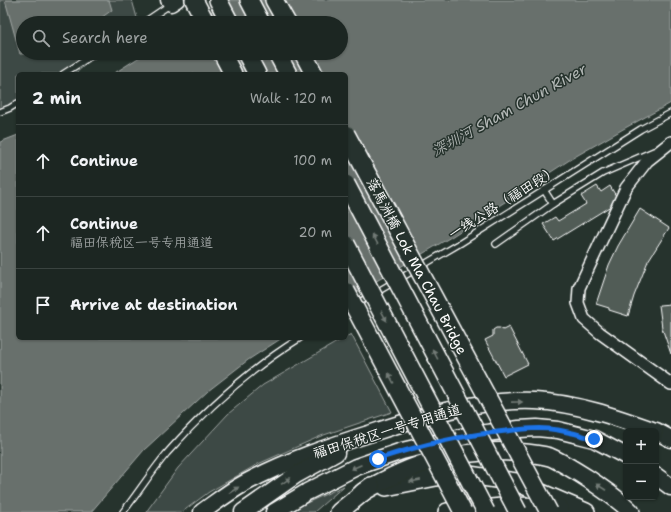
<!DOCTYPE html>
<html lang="en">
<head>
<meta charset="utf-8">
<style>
  body { margin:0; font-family:"Shantell Sans","LXGW WenKai TC",sans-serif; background:#29322f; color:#f1f3f6 }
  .controls { position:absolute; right:12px; bottom:12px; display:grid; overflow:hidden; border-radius:6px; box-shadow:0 1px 3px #0004 }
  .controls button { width:36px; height:36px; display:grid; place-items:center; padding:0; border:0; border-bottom:1px solid #3a4340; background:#1c2622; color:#f1f3f6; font:20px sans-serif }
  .stop { position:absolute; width:12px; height:12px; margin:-9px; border:3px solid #1a73e8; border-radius:50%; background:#fff }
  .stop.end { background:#1a73e8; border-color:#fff; box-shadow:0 1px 4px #0008 }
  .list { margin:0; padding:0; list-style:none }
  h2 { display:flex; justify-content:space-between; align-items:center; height:52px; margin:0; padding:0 16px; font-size:17px }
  h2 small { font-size:13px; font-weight:400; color:#a0a5a5 }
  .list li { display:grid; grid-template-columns:26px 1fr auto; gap:12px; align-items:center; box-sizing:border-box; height:72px; padding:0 16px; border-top:1px solid #3a4340 }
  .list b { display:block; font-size:15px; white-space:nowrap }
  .list p { margin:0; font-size:13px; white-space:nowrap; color:#a0a5a5 }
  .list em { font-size:13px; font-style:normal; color:#a0a5a5 }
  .icon { flex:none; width:22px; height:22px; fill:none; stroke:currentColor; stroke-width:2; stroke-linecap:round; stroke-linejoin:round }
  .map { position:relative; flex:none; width:671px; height:512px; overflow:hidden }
  .search { position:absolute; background:#1c2622; box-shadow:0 1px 3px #0004; left:16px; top:16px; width:332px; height:44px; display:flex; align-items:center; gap:10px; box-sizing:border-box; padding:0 14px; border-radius:22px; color:#a0a5a5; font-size:15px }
  .panel { position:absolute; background:#1c2622; box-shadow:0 1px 3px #0004; left:16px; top:72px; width:332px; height:268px; border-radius:6px }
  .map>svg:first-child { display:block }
</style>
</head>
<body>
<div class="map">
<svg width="671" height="512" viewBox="0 0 671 512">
  <rect width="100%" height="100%" fill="#26332d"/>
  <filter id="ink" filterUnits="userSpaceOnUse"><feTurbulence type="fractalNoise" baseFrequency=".025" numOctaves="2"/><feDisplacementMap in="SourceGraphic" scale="8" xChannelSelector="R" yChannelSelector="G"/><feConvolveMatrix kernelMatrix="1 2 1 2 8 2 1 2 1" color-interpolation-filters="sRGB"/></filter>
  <g filter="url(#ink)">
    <g fill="#3e4944" stroke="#9ea4a2">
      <path d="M0,0H132L137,18L131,23H23V53H98L75,74H18V104L0,114Z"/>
      <path d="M351,334L392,412L321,436L258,464L209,492L182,512H146L178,468L228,414L263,385L344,338H346V337Z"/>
      <path d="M344,486L314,512H291L302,505Z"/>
    </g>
    <g fill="#67706c" stroke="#a4a9a7">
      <path d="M5,0H109L112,10L94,23H23V53H51L20,54Z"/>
      <path d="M229,0H671V103L625,128L571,159L451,237L346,299V74H113L146,53H341V23H193Z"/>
      <path d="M18,135V338H282L248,360L208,391L144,450L91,512H0V142Z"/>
    </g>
    <g fill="#515c57" stroke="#fff">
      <path d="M597,186L601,192L610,186L619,201L554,241L543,224L555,217L558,221L586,204L581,196Z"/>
      <path d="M640,209L669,228L648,261L634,296L628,316L609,310V308L596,304L609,265L618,246Z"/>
      <path d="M671,304V354L662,328L659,305Z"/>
      <path d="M509,327L528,364L504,376L485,340L493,336V330L496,328H500L503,330Z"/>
    </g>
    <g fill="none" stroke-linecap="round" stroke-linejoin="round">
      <defs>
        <g id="service">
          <path d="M143,23L171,4"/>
          <path d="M63,74L96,53"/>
          <path d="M0,112L10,108L18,103"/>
          <path d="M544,190L553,204"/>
          <path d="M496,244L553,204L603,173L654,151"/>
          <path d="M346,310L459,244L641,129L671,113"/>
          <path d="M123,512C138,493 151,472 167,453C206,409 250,369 300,338"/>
        </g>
        <path id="minor" d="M671,142L647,161L626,188L579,288L578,303L584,319L600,333L671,384"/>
        <path id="tertiary" d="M168,0L171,4L177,0"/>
        <g id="secondary">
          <path d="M656,431L671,439"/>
          <path d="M656,476L671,487"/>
          <path d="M202,512C216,502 230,491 245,483C286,461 330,446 375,432C426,415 479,399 535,401C576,403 616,417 655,431"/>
          <path d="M243,512L296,475L336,453"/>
          <path d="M274,512L307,492L356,467L402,451L470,435L519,429L537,428L558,430L594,439L626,456"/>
        </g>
        <g id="primary">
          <path d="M194,0L206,23"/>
          <path d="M218,0L230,23"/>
          <path d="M249,0L261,23"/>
          <path d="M274,0L287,23"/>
          <path d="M222,53L233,74"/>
          <path d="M246,53L257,74"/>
          <path d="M277,53L288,74"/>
          <path d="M303,53L314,74"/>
          <path d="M386,487L456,473L516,482L586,512"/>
          <path d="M363,492C413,463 455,449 514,452C525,453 539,454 550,457C562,462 579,473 590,480C604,490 619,499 631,512"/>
          <path d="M339,512L371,486"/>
          <path d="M447,512C485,508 522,504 560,508"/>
        </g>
      </defs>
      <use href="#service" stroke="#fff" stroke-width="8"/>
      <use href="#minor" stroke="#fff" stroke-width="14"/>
      <use href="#tertiary" stroke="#fff" stroke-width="17"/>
      <use href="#secondary" stroke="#fff" stroke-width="19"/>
      <use href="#primary" stroke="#fff" stroke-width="20"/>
      <use href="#service" stroke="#26332d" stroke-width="5.5"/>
      <use href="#minor" stroke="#26332d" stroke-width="11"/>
      <use href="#tertiary" stroke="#26332d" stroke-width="14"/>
      <use href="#secondary" stroke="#26332d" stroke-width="16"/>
      <use href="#primary" stroke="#26332d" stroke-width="17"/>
      <defs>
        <g id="primary-bridge">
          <path d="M346,134L549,512"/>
          <path d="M346,184L518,512"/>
          <path d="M346,244L486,512"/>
          <path d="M346,291L463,512"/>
        </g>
      </defs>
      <use href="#primary-bridge" stroke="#fff" stroke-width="20" stroke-linecap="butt"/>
      <use href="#primary-bridge" stroke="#26332d" stroke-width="17"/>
    </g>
    <defs><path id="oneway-solid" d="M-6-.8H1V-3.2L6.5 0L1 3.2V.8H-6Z"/></defs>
    <g fill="#727a76">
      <use href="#oneway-solid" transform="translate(375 239) rotate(-118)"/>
      <use href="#oneway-solid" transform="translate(384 316) rotate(62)"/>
      <use href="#oneway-solid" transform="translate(435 354) rotate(-118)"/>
      <use href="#oneway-solid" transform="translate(391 378) rotate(-118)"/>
      <use href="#oneway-solid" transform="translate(517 402) rotate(-1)"/>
      <use href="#oneway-solid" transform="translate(356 467) rotate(157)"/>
      <use href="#oneway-solid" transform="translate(286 481) rotate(-34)"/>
      <use href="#oneway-solid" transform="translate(415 481) rotate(169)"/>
      <use href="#oneway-solid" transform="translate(601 487) rotate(-147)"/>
      <use href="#oneway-solid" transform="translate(234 490) rotate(-33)"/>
    </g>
  </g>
  <g fill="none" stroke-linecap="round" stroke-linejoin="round" filter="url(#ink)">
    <path stroke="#1a73e8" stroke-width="5" d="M378,459C420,445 463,435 506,431C523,429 541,427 558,430C570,432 582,435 594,439"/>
  </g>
  <g text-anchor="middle" stroke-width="3" stroke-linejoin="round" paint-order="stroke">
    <g font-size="14" fill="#fff" stroke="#26332d">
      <text transform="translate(503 202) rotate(-32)" y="5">一线公路（福田段）</text>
      <text transform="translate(417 266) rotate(62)" y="5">落馬洲橋 Lok Ma Chau Bridge</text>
      <text transform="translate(387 431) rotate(-17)" y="5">福田保税区一号专用通道</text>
    </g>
    <g font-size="15" font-style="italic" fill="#b3b8b6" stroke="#26332d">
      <text transform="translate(509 110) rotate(-29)" y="5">深圳河 Sham Chun River</text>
    </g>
  </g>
</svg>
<div class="controls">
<button>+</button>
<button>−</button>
</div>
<div class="stop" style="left:378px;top:459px"></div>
<div class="stop end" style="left:594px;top:439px"></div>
<div class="search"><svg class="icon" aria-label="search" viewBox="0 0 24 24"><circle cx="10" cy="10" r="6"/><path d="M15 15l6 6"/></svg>Search here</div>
<section class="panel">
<h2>2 min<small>Walk · 120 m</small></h2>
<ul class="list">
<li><svg class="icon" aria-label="ahead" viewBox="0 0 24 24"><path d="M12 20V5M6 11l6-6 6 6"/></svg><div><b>Continue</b></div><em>100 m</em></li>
<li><svg class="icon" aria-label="ahead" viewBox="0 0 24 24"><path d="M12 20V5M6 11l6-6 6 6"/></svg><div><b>Continue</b><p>福田保税区一号专用通道</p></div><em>20 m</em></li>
<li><svg class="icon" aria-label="arrive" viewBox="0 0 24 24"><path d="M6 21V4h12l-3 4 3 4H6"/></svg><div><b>Arrive at destination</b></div></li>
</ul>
</section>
</div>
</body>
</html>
